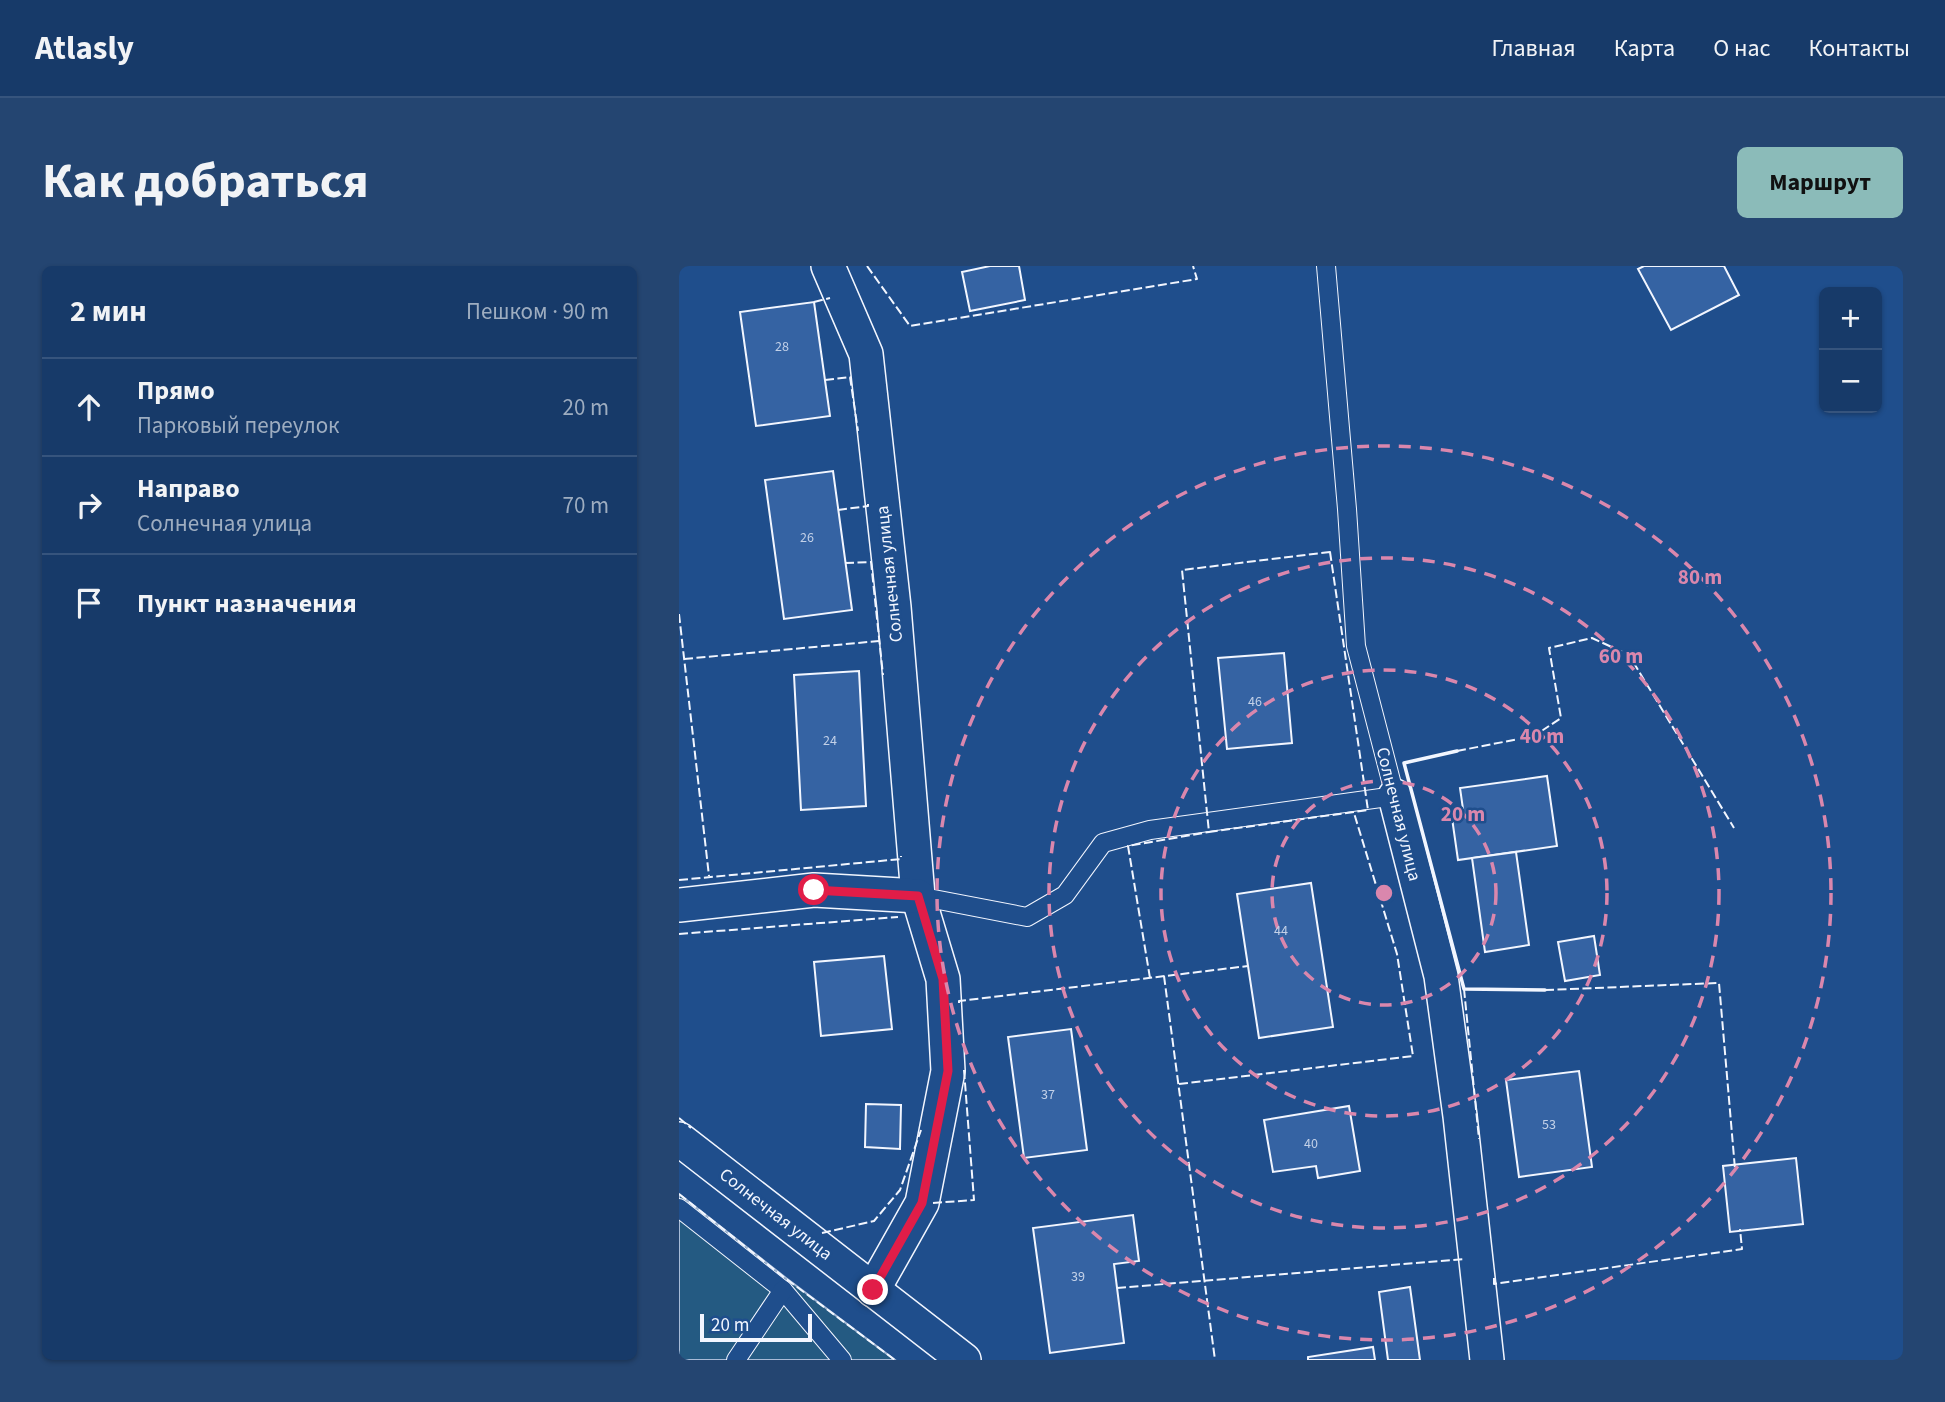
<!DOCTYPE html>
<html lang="ru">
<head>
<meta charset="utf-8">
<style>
  body { margin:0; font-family:"Source Sans 3",sans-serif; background:#244571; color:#f1f3f6 }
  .controls { position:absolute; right:21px; top:21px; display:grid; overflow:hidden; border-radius:10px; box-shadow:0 2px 5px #0004 }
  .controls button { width:63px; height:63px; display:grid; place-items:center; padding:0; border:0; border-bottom:2px solid #36547d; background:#173a69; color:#f1f3f6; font:35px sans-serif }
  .scale { position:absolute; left:21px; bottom:18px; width:112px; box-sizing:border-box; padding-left:7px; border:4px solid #f2f6ff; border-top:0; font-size:19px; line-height:24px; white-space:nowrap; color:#f2f6ff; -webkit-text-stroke:5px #1f4e8c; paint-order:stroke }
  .stop { position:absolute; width:21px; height:21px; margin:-16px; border:5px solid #e11d48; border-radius:50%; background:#fff }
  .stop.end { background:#e11d48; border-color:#fff; box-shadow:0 2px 7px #0008 }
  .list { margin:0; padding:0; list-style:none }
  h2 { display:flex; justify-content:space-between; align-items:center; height:91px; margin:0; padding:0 28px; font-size:30px }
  h2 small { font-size:23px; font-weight:400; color:#9eadc0 }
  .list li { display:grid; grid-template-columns:46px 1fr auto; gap:21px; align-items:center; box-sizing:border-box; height:98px; padding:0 28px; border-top:2px solid #36547d }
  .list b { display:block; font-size:26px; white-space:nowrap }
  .list p { margin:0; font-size:23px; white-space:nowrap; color:#9eadc0 }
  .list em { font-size:23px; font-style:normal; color:#9eadc0 }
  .icon { flex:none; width:38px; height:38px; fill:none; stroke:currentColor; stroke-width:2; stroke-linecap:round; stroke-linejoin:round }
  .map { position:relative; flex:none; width:1224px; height:1094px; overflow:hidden; border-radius:10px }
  header { display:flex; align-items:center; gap:42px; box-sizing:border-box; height:98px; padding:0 35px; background:#173a69; border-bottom:2px solid #36547d }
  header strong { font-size:33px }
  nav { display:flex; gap:38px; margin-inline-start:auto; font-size:24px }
  .intro { display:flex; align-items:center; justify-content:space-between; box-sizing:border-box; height:168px; padding:0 42px }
  h1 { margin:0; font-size:49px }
  .button { padding:18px 32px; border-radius:10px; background:#8bbbb9; color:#111; font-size:24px; font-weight:700 }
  main { display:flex; gap:42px; padding:0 42px }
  aside { flex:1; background:#173a69; border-radius:10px; box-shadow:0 2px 5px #0004 }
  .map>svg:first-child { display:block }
</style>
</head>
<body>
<header>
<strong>Atlasly</strong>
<nav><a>Главная</a><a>Карта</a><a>О нас</a><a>Контакты</a></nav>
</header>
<div class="intro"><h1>Как добраться</h1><a class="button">Маршрут</a></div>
<main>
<aside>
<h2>2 мин<small>Пешком · 90 m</small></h2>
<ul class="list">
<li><svg class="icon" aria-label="ahead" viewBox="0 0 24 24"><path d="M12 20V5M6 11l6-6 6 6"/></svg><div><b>Прямо</b><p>Парковый переулок</p></div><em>20 m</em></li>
<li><svg class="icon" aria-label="right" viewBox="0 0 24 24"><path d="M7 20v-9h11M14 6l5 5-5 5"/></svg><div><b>Направо</b><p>Солнечная улица</p></div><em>70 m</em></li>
<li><svg class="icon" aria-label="arrive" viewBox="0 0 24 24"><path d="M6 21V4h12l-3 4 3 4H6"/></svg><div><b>Пункт назначения</b></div></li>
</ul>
</aside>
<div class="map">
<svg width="1224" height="1094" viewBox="0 0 1224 1094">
  <rect width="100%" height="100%" fill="#1f4e8c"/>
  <path fill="#245a82" stroke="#a8bbd7" stroke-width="2" d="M0,928L107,1012L216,1094H0Z"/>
  <g fill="#3563a3" stroke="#f2f6ff" stroke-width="2">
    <path d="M311,0H340L346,34L291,45L283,6Z"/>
    <path d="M965,0H1045L1060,29L992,64L959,3Z"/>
    <path d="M135,36L151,150L77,160L61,46Z"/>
    <path d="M154,205L173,344L105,353L86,214Z"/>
    <path d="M605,387L613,477L548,483L539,392Z"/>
    <path d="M180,405L187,540L122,544L115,409Z"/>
    <path d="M868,510L878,580L779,594L772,545L784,543L781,522Z"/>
    <path d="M837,586L850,679L806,686L793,592Z"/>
    <path d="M632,617L654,761L580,772L558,628Z"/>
    <path d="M915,670L921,709L886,715L879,676Z"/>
    <path d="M205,690L213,763L142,770L135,696Z"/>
    <path d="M392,763L408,884L345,892L329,771Z"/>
    <path d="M900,805L913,901L840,911L827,814Z"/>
    <path d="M187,838L222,839L221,883L186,881Z"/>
    <path d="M670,840L681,905L639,912L637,900L594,906L585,854Z"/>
    <path d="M1117,892L1124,958L1051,966L1044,900Z"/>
    <path d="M454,949L460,995L435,998L445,1077L371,1087L354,962Z"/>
    <path d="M731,1021L741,1094H709L700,1026Z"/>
    <path d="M694,1081L696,1094H629V1091Z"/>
  </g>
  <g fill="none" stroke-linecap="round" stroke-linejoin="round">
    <defs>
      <g id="lane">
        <path d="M239,630L348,651L386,629L424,577L471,564L716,530L677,380L668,243L647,0"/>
        <path d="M0,942L104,1024L163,1094"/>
        <path d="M57,1094L104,1024"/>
      </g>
      <g id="street">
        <path d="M149,0L187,88L215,341L239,630L264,713L269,805L243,937L194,1024"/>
        <path d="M716,530L762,710L781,850L808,1094"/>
        <path d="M0,639L135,624L239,630"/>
        <path d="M0,873L285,1094"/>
      </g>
    </defs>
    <use href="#lane" stroke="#f2f6ff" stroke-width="20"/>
    <use href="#street" stroke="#f2f6ff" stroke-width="36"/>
    <use href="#lane" stroke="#1f4e8c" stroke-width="18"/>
    <use href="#street" stroke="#1f4e8c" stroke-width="33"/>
    <g stroke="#f2f6ff" stroke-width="2" stroke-dasharray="9 3.5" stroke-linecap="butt">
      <path d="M188,0L231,60L518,13L514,0"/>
      <path d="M135,36L151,32"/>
      <path d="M146,114L171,111L179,165"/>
      <path d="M159,244L189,240V238"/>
      <path d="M651,286L689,544L530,566L503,304Z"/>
      <path d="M166,297L192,296L204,409"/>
      <path d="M0,348L30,610"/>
      <path d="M5,393L200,375"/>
      <path d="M778,485L855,470L882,452L870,382L913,372L950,389L1055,562"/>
      <path d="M0,614L222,593V590"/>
      <path d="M0,668L219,651"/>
      <path d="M485,710L536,1094"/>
      <path d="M471,712L449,580L530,566"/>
      <path d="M785,723L800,873"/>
      <path d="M866,724L1040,717L1056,903"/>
      <path d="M280,737V735L569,700"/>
      <path d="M500,818L734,790L718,688L675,547"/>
      <path d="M0,852L12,862"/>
      <path d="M0,928L106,1012L216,1094"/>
      <path d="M254,937L295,934L285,804"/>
      <path d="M143,967L195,955L221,924L242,864"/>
      <path d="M815,1012V1018L1063,983L1061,963"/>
      <path d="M438,1022L785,993"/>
    </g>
    <path stroke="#f2f6ff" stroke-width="3.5" d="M778,485L725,497L785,723L866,724"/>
  </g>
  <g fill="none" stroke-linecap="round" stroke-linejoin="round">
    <path stroke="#e11d48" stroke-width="9" d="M135,624L239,630L264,713L269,805L243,937L194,1024"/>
  </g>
  <g fill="none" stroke="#da87ad" stroke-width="3.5" stroke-dasharray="12 9">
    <circle cx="705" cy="627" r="112"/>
    <circle cx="705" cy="627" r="223"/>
    <circle cx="705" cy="627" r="335"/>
    <circle cx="705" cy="627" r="447"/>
  </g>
  <g text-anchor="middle" stroke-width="5" stroke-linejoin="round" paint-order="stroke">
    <g font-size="14" fill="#c3d1e8">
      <text x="103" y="85">28</text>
      <text x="128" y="276">26</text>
      <text x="576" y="440">46</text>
      <text x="151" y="479">24</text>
      <text x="602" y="669">44</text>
      <text x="369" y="833">37</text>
      <text x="870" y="863">53</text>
      <text x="632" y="882">40</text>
      <text x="399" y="1015">39</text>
    </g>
    <g font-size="18" fill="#f2f6ff" stroke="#1f4e8c">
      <text transform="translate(210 308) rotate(-96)" y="6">Солнечная улица</text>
      <text transform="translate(720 548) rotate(76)" y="6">Солнечная улица</text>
      <text transform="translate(97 948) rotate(38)" y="6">Солнечная улица</text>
    </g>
  </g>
  <circle cx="705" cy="627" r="10" fill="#da87ad" stroke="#1f4e8c" stroke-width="3.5"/>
  <g font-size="21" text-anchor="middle" font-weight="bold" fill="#da87ad" stroke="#1f4e8c" stroke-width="5" stroke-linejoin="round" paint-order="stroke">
    <text x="1021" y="318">80 m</text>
    <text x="942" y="397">60 m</text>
    <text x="863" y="477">40 m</text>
    <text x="784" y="555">20 m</text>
  </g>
</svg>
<div class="controls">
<button>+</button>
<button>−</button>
</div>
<div class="scale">20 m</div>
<div class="stop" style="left:135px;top:624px"></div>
<div class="stop end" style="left:194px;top:1024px"></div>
</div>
</main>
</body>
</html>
